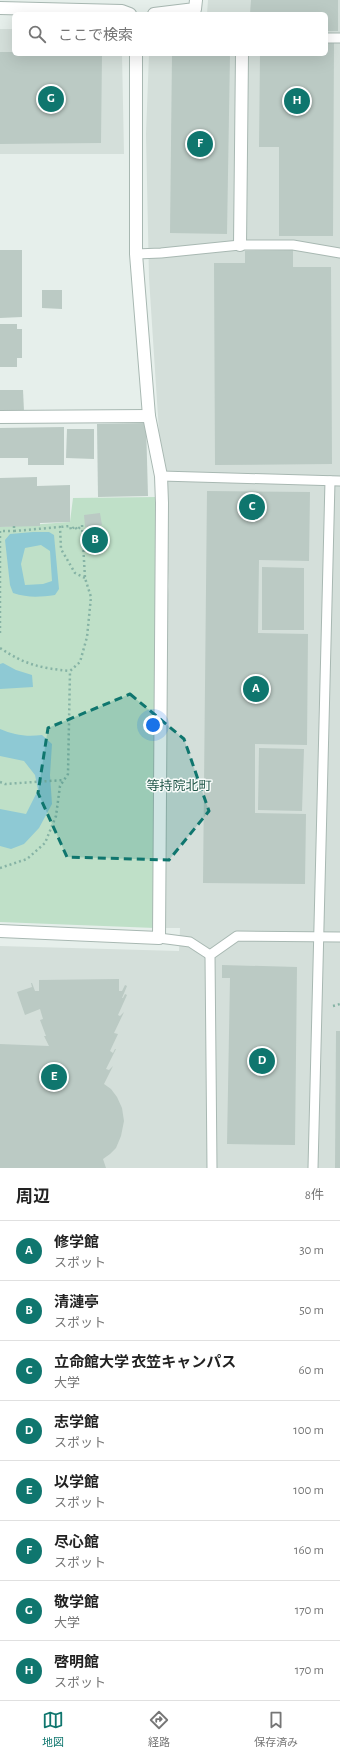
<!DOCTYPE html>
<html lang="ja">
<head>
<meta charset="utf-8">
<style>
  body { margin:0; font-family:"Alegreya Sans","Noto Sans JP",sans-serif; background:#f2f2f2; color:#222 }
  .you { position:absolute; left:153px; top:725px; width:14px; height:14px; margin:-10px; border:3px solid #fff; border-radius:50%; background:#1a73e8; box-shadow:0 0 0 6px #1a73e833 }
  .badge { display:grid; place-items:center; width:26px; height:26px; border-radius:50%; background:#0f766e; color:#fff; font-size:13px; font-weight:700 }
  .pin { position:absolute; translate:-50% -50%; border:2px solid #fff; box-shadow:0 1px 4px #0006 }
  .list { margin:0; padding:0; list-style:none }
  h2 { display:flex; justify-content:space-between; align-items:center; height:52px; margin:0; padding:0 16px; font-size:17px }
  h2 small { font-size:13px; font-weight:400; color:#767676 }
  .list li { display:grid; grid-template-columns:26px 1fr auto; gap:12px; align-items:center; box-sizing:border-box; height:60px; padding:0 16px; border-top:1px solid #e0e0e0 }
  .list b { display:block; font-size:15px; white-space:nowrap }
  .list p { margin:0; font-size:13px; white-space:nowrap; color:#767676 }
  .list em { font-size:13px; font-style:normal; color:#767676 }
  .icon { flex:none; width:22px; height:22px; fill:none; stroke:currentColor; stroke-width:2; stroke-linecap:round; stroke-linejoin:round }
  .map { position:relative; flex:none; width:340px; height:1168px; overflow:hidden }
  .search { position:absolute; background:#fff; box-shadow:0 4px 16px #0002; left:12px; right:12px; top:12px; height:44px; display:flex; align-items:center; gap:10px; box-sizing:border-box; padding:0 14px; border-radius:6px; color:#767676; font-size:15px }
  .sheet { height:532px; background:#fff }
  nav { display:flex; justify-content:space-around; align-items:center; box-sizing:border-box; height:56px; border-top:1px solid #e0e0e0; background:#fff; font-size:11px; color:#767676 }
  nav a { display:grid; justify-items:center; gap:2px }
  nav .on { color:#0f766e }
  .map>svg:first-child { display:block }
</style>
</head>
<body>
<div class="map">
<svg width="340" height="1168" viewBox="0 0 340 1168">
  <rect width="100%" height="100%" fill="#e6efeb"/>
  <g fill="#d4dfda">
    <path d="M208,0H340V1168H0V946L179,951L180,928H165V617L169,586L149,278L146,134L149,54H326V14H207Z"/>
    <path d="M0,29H14V54H122L124,154H0Z"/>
  </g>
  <path fill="#bfe0c8" d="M157,497L155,928L0,922V527L70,522L73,498Z"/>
  <g fill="#8ec9d4" fill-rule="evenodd">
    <path d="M33,532H49L54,535L59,589L55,595C40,597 28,598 13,593L10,585L5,540L10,534ZM41,545L50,551L52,581L43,584L25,585L21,564L25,548Z"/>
    <path d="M3,663L16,670L32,675L33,687L0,689V664Z"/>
    <path d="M0,729C14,735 26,737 42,735L52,744L50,775L52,804L39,828L24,844L11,849L0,846V809L26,814L38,790L35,775L24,761L0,756Z"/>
  </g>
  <g fill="#bbcac4">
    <path d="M251,0H338V31H326V14H250Z"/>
    <path d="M326,42H334L333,236H279V147H259L260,54H326Z"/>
    <path d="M0,52H14V54H102L101,143L0,144Z"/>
    <path d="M172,54H230L227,234L170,233Z"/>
    <path d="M0,250H22V317L0,318Z"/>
    <path d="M293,250V267H331L332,464L215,465L214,263H245V251Z"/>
    <path d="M42,290H62V309L42,308Z"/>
    <path d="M0,324H17V329H22V358H17V367H0Z"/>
    <path d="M0,390H23L24,411L0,412Z"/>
    <path d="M146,423L148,496L98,497L97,424Z"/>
    <path d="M64,427V465H28V458H0V428Z"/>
    <path d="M67,429H94V459L66,458Z"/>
    <path d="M37,477V486L70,485V522L40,523V526L0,527V478Z"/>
    <path d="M207,491L310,492L309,561L259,560L258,633L308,634L307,745L255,744V813L306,814L305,884L203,883Z"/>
    <path d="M100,513L102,525L85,527L84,515Z"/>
    <path d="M103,527L105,552L87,553L85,529Z"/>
    <path d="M262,567L304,568V630H262Z"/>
    <path d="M259,748L304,749L302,811L258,810Z"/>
    <path d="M222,965L297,967L295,1145L227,1144L230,978H222Z"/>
    <path d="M119,979V991H122L125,985L127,986L122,998H123L125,994L127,995L118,1015L120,1016L124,1012L114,1033L118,1034L110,1051L113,1053L115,1049H116L106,1069L109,1070L113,1066L104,1084L111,1089L117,1097L122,1108L124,1121L121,1136L116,1148L110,1154L103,1159L106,1168H0V1044L49,1046L44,1036H46L40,1020L43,1019L40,1009L25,1015L17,992L32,987L31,983H32L35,991H39V980Z"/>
    <path d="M336,1031H340V1168H335Z"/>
  </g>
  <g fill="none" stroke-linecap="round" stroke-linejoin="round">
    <defs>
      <g id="lane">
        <path d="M326,38H340"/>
        <path d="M136,254L161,253L240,245H293L340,253"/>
        <path d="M161,476L340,481"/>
        <path d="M159,938L190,942L210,955"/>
        <path d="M212,1168L210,955L237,936L340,937"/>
        <path d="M313,1168L330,481"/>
      </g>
      <g id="street">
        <path d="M0,8L122,11L130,14"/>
        <path d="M154,14L195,9L196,0"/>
        <path d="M240,245L242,54"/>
        <path d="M0,417L149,416"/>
        <path d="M0,931L159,938L162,503L161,476L149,416L136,254V54"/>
      </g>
    </defs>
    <use href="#lane" stroke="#a8b8b2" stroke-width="11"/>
    <use href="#street" stroke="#a8b8b2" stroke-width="14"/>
    <g stroke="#86b3a5" stroke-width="2.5" stroke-dasharray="2 3" stroke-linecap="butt">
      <path d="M14,526V531L60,527L61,549L75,573L85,578"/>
      <path d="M0,633V531H14"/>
      <path d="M0,648C26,665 40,668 70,671"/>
      <path d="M0,782L5,784L64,780"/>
      <path d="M0,868L27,859L45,843L56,816L60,786L68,774L70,671L80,662L87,637L91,597L85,578L82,525L77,530L75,526L71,530L70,526L60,527"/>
      <path d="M333,1006L340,1004"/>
    </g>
    <use href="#lane" stroke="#fff" stroke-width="9"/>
    <use href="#street" stroke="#fff" stroke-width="12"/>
  </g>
  <path fill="#0f766e" fill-opacity="0.2" stroke="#0f766e" stroke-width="3" stroke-dasharray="8 5" stroke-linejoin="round" d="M130,694L184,739L209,811L169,860L67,857L38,793L48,728Z"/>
  <g text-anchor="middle" stroke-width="3" stroke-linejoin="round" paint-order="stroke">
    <g font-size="13" fill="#1f5548" stroke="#f7fbf9">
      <text x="179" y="790">等持院北町</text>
    </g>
  </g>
</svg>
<div class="you"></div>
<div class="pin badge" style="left:256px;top:689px">A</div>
<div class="pin badge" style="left:95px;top:540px">B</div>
<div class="pin badge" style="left:252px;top:507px">C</div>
<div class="pin badge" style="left:262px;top:1061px">D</div>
<div class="pin badge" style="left:54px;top:1077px">E</div>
<div class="pin badge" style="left:200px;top:144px">F</div>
<div class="pin badge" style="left:51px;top:99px">G</div>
<div class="pin badge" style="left:297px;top:101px">H</div>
<div class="search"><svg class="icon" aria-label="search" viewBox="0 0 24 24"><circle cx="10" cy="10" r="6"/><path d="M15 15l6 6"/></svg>ここで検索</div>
</div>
<section class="sheet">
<h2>周辺<small>8件</small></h2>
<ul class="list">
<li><span class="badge">A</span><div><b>修学館</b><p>スポット</p></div><em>30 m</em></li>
<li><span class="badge">B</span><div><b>清漣亭</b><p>スポット</p></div><em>50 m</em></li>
<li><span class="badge">C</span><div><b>立命館大学 衣笠キャンパス</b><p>大学</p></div><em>60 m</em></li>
<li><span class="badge">D</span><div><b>志学館</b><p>スポット</p></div><em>100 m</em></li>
<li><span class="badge">E</span><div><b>以学館</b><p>スポット</p></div><em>100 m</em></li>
<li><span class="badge">F</span><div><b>尽心館</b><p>スポット</p></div><em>160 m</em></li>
<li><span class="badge">G</span><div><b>敬学館</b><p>大学</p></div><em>170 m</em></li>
<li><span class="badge">H</span><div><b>啓明館</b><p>スポット</p></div><em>170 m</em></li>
</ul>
</section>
<nav>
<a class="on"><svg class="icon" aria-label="map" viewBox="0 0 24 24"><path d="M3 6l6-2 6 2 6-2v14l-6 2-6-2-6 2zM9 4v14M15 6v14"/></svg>地図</a>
<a><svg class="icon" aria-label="directions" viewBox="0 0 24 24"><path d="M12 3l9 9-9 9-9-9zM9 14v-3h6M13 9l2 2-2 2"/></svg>経路</a>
<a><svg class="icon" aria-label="saved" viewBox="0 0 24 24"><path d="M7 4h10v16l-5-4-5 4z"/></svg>保存済み</a>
</nav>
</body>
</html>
